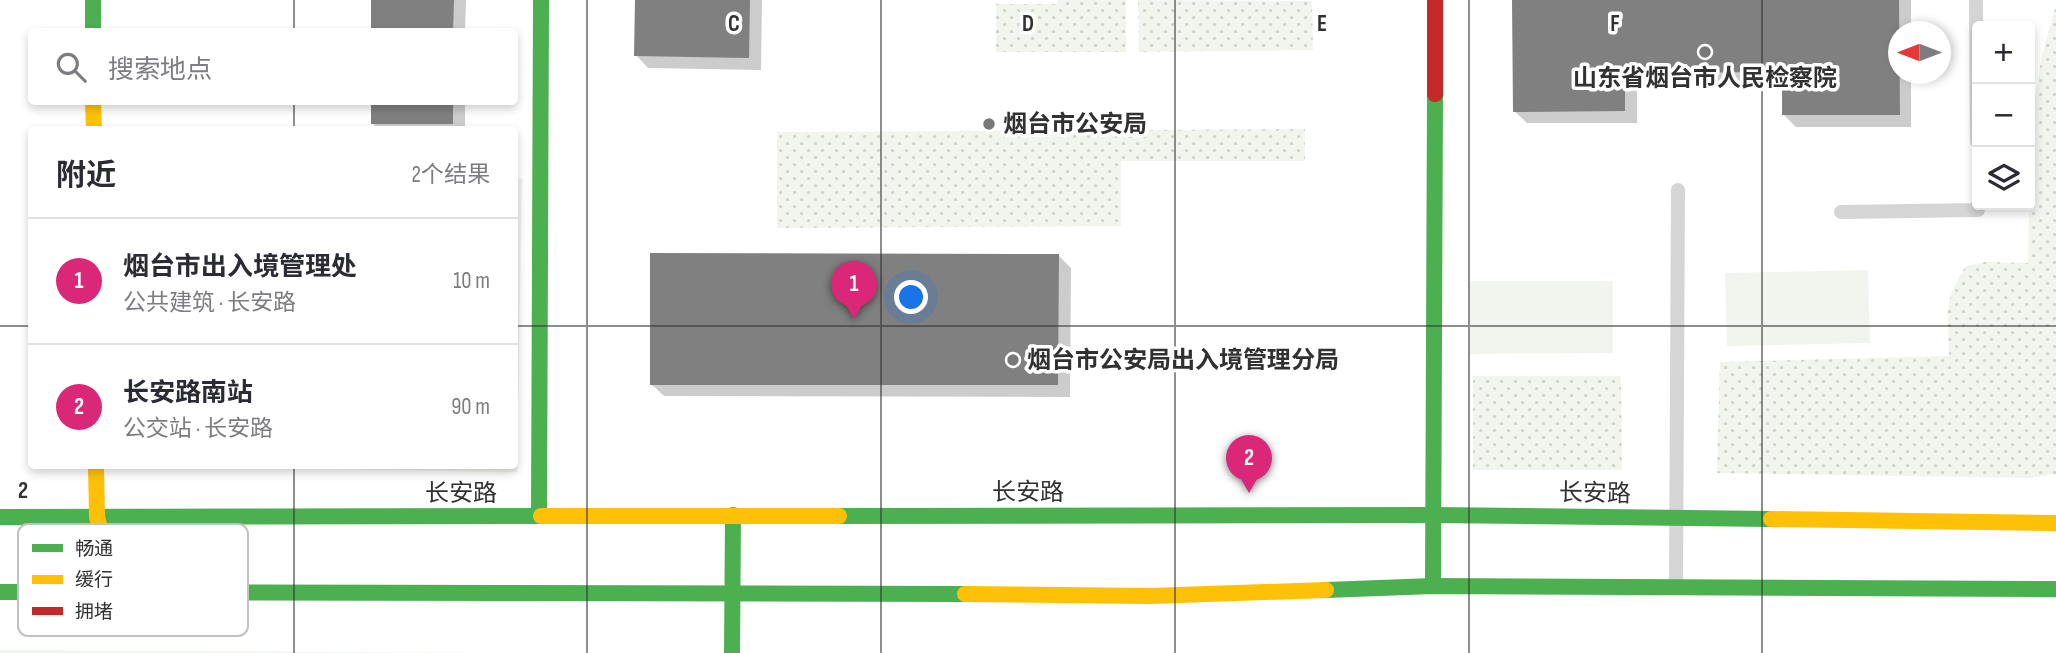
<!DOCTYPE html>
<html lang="zh">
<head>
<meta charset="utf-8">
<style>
  body { margin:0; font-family:"Sofia Sans Condensed","Noto Sans SC",sans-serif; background:#f7f7f7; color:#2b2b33 }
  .controls { position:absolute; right:21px; top:21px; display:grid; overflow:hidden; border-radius:7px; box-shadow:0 4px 10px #0003 }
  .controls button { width:63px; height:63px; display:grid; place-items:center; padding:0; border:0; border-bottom:2px solid #e1e1e2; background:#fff; color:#2b2b33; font:35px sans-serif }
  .compass { position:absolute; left:1888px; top:21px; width:63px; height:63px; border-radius:50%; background:#fff; box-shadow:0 4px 10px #0003; rotate:270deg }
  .you { position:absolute; left:912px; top:298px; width:24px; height:24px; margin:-18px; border:5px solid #fff; border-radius:50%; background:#1a73e8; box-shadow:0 0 0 10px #1a73e833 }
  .badge { display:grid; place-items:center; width:46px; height:46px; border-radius:50%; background:#db2777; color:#fff; font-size:23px; font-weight:700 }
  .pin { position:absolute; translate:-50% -58px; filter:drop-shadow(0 2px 4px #0008) }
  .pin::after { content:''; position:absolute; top:37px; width:24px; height:21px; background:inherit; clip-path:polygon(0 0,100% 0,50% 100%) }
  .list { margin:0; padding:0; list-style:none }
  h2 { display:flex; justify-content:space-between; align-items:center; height:91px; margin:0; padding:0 28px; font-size:30px }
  h2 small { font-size:23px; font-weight:400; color:#7c7c81 }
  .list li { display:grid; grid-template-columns:46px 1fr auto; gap:21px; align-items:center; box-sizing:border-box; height:126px; padding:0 28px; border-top:2px solid #e1e1e2 }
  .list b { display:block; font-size:26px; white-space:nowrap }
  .list p { margin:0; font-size:23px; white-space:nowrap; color:#7c7c81 }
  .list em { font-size:23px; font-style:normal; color:#7c7c81 }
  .icon { flex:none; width:38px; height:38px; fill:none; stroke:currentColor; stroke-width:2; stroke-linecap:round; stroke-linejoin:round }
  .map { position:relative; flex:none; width:2056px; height:653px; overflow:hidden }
  .search { position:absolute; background:#fff; box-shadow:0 4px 10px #0003; left:28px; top:28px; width:490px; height:77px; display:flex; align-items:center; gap:18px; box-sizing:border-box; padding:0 24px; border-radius:7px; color:#7c7c81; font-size:26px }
  .panel { position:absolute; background:#fff; box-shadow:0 4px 10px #0003; left:28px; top:126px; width:490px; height:343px; border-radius:7px }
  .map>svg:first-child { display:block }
</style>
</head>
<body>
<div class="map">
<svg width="2056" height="653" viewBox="0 0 2056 653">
  <defs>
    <pattern id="grass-dots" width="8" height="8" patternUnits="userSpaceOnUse" patternTransform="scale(1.75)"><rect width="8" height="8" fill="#f1f5ee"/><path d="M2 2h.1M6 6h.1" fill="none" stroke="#cfd2cd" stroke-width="1.8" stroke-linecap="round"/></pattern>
  </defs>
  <rect width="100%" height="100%" fill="#fff"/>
  <g fill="url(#grass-dots)">
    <path d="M1057,0H1126V52H996V4H1057Z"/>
    <path d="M1138,0L1312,1L1313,50L1139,52Z"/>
    <path d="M2056,5V474L2031,478L1717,473L1720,362L1949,356C1949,315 1941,304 1966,266L1985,262L2028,263L2030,128L2042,56Z"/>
    <path d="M1305,129V161H1121V226L777,228V132Z"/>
    <path d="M1473,376H1621L1622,470H1473Z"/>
    <path d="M0,650L503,653H0Z"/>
  </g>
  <g fill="#f1f5ee">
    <path d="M514,178L522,179L517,472L335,469V466H514Z"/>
    <path d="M1868,270L1870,343L1727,346L1725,273Z"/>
    <path d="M1470,281H1613V353L1470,354Z"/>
  </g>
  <g fill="#0003">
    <path d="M373,0H466L465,32H373Z"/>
    <path d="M637,0H762L761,70L648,68L636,55Z"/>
    <path d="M1514,0H1911V32H1898V74H1911V127H1796L1784,115V84L1637,85V123H1527L1514,111Z"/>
    <path d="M373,102H465V130H379L373,124Z"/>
    <path d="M1058,255L1071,268L1070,397L664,396L651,384Z"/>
  </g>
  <g fill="#808080">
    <path d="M371,0H454L453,32H371Z"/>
    <path d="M635,0H750L749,58L634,56Z"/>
    <path d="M1512,0H1899L1900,115H1782V72L1625,73V111L1513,112Z"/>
    <rect x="371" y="102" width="82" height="22"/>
    <path d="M650,253L1059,254L1058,385H650Z"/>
  </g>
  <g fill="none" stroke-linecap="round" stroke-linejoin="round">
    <g stroke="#d5d5d5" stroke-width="14">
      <path d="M1976,0L1977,141"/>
      <path d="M1841,212L1978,210V205"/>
      <path d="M1676,585L1678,190"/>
    </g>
    <g stroke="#4caf50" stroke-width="16">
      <path d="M93,0V32"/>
      <path d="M539,516L541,0"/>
      <path d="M839,516L1432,515L1771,519"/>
      <path d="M0,517L541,516"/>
      <path d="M1433,586L1435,94"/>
      <path d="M1326,590L1433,586L2056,589"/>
      <path d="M0,592L965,594"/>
      <path d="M732,653L733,515"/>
    </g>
    <g stroke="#ffc107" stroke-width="16">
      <path d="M93,102L94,130"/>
      <path d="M96,466L97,517L117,591"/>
      <path d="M541,516H839"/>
      <path d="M1771,519L2056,523"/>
      <path d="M965,594L1150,596L1326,590"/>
    </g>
    <path stroke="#c62828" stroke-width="16" d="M1435,94V0"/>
  </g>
  <path fill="none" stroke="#313131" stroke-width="2" stroke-opacity="0.55" d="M294,0V32M587,0V653M881,0V653M1175,0V653M1469,0V653M1762,0V653M294,102V130M0,326H32M514,326H2056M294,466V653"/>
  <g fill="#797979" stroke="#fff" stroke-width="2.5">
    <circle cx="1705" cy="52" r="7"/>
    <circle cx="989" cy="124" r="7"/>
    <circle cx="1013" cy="360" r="7"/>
  </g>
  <g text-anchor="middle" stroke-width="7" stroke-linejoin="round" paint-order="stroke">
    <g font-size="24" font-weight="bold" fill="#313131" stroke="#fff" text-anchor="start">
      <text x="1705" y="86" text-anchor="middle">山东省烟台市人民检察院</text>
      <text x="1003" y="132">烟台市公安局</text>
      <text x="1027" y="368">烟台市公安局出入境管理分局</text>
    </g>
    <g font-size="24" fill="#313131" stroke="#fff">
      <text x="1028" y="500">长安路</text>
      <text x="461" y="501">长安路</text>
      <text transform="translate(1595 493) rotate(1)" y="8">长安路</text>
    </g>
  </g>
  <rect x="18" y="524" width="230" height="112" rx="10" fill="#fff" stroke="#c1c1c1" stroke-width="2"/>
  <rect x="32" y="544" width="31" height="8" fill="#4caf50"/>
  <rect x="32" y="575" width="31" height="9" fill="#ffc107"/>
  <rect x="32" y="607" width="31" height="8" fill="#c62828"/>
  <g font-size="19" fill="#313131">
    <text x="75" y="555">畅通</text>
    <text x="75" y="586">缓行</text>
    <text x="75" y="618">拥堵</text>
  </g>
  <g font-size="23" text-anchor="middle" font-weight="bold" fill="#313131" stroke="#fff" stroke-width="7" stroke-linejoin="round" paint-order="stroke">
    <text x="734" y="31">C</text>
    <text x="1028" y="31">D</text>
    <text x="1322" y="31">E</text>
    <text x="1615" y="31">F</text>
    <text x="23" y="498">2</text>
  </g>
</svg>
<div class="controls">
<button>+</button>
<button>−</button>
<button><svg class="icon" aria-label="layers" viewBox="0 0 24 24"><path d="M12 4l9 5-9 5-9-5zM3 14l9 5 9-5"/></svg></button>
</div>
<svg class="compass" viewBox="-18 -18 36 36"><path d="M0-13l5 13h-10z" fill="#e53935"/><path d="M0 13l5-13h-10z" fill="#7c7c81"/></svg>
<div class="you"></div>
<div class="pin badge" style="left:854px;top:319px">1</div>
<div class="pin badge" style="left:1249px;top:493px">2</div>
<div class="search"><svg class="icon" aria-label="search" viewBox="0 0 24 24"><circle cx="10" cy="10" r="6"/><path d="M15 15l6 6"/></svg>搜索地点</div>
<section class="panel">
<h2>附近<small>2个结果</small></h2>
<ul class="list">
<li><span class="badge">1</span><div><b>烟台市出入境管理处</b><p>公共建筑 · 长安路</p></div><em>10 m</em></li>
<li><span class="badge">2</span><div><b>长安路南站</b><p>公交站 · 长安路</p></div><em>90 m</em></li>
</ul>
</section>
</div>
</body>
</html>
